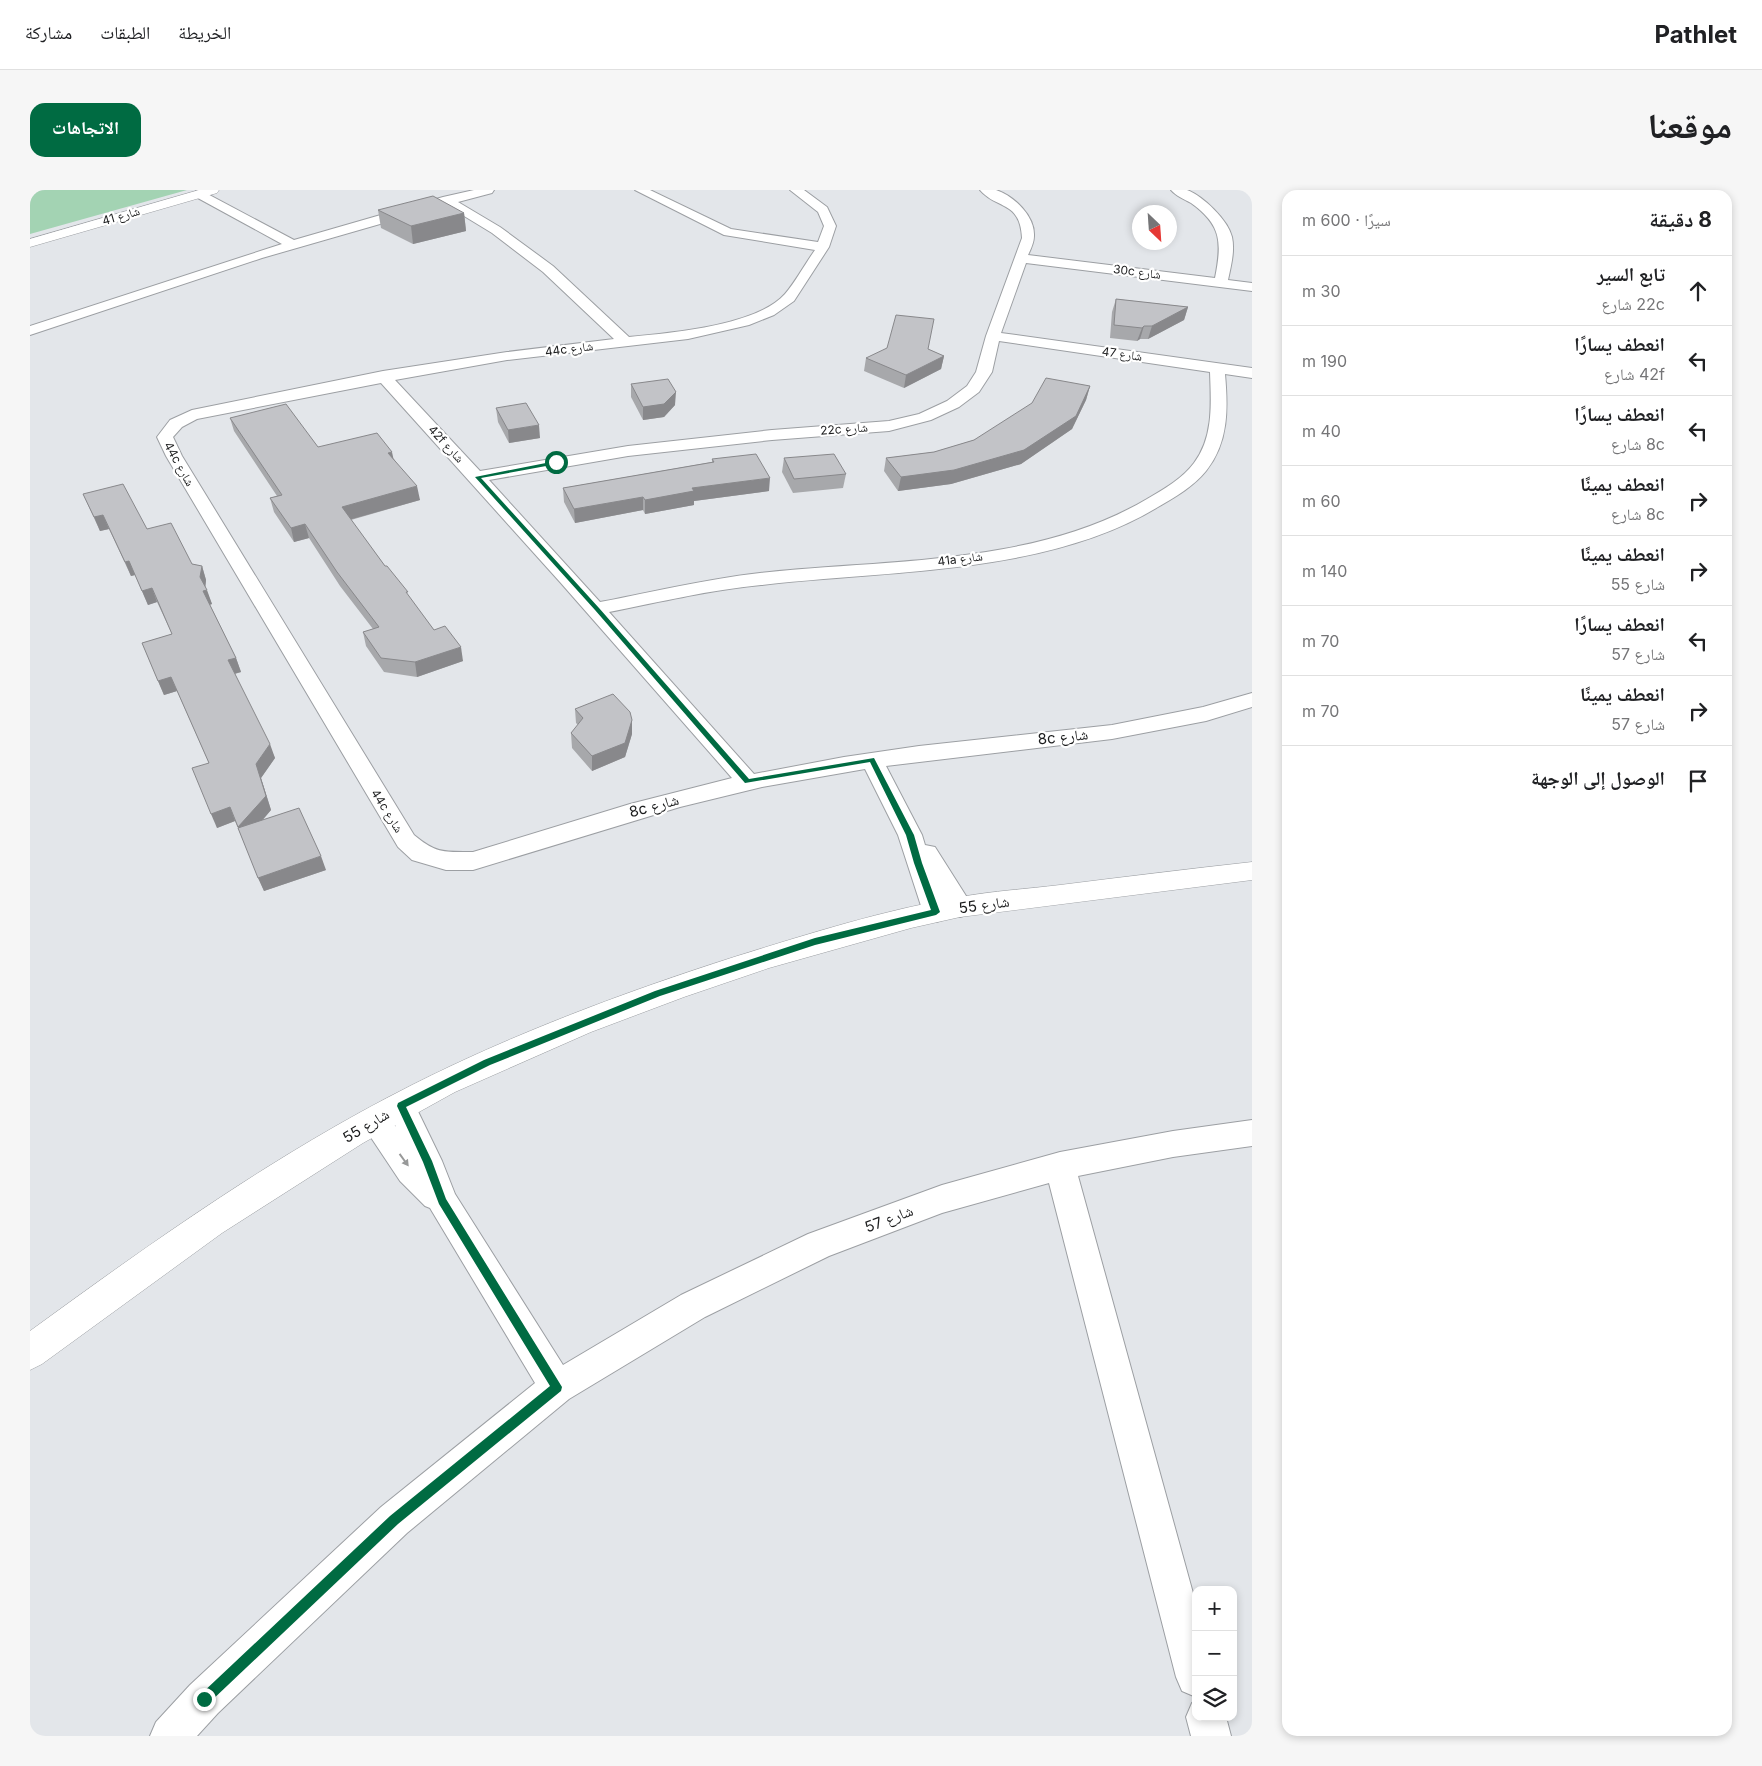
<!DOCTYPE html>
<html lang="ar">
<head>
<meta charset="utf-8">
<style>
  body { margin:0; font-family:Inter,"Noto Naskh Arabic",sans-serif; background:#f6f6f6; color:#202124; direction:rtl }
  .controls { position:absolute; right:15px; bottom:15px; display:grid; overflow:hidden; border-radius:10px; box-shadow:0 2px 8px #0003 }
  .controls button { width:45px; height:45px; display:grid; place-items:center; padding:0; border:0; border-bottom:1px solid #e0e0e0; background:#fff; color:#202124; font:25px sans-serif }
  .compass { position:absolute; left:1102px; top:15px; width:45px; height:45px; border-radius:50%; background:#fff; box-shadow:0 2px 8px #0003; rotate:155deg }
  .stop { position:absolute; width:15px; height:15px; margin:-11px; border:4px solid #006b42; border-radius:50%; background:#fff }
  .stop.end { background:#006b42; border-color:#fff; box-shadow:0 1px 5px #0008 }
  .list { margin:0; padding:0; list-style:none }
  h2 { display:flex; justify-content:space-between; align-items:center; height:65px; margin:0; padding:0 20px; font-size:21px }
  h2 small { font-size:16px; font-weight:400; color:#757577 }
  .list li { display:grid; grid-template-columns:32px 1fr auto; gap:15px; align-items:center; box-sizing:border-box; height:70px; padding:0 20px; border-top:1px solid #e0e0e0 }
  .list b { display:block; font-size:19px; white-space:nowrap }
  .list p { margin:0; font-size:16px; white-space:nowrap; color:#757577 }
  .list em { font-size:16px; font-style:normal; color:#757577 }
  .icon { flex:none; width:28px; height:28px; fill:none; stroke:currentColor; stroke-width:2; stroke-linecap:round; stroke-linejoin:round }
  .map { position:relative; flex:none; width:1222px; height:1546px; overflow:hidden; direction:ltr; border-radius:15px }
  header { display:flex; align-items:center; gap:30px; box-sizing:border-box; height:70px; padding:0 25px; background:#fff; border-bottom:1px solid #e0e0e0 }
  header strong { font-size:24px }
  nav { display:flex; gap:28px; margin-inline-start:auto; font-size:18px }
  .intro { display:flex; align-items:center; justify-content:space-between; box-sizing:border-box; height:120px; padding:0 30px }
  h1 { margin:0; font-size:35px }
  .button { padding:12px 22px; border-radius:15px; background:#006b42; color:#fff; font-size:18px; font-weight:700 }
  main { display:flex; gap:30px; padding:0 30px }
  aside { flex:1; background:#fff; border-radius:15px; box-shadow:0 2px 8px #0003 }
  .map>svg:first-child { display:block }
</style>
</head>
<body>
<header>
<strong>Pathlet</strong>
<nav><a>الخريطة</a><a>الطبقات</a><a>مشاركة</a></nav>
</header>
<div class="intro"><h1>موقعنا</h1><a class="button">الاتجاهات</a></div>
<main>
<aside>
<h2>8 دقيقة<small>سيرًا · 600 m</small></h2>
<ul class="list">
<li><svg class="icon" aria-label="ahead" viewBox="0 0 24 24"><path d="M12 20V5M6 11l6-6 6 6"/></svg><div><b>تابع السير</b><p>22c شارع</p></div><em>30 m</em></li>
<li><svg class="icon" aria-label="left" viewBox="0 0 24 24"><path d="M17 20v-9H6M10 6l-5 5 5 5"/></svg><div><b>انعطف يسارًا</b><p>42f شارع</p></div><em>190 m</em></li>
<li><svg class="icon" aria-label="left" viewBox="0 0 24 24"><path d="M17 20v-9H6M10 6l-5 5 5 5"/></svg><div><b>انعطف يسارًا</b><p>8c شارع</p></div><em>40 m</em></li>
<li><svg class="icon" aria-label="right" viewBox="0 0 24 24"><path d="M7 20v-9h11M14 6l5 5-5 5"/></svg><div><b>انعطف يمينًا</b><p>8c شارع</p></div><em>60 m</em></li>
<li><svg class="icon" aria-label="right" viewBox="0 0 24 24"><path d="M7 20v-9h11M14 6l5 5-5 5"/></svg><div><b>انعطف يمينًا</b><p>شارع 55</p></div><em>140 m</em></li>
<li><svg class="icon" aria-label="left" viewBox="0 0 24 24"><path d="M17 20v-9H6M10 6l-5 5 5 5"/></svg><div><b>انعطف يسارًا</b><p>شارع 57</p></div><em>70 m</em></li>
<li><svg class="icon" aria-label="right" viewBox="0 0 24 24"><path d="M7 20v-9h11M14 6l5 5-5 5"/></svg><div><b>انعطف يمينًا</b><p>شارع 57</p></div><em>70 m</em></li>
<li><svg class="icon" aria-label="arrive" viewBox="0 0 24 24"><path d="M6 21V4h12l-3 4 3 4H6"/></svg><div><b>الوصول إلى الوجهة</b></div></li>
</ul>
</aside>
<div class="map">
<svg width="1222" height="1546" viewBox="0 0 1222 1546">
  <rect width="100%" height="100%" fill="#e3e6ea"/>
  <path fill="#a3d3b3" d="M0,0H157L0,44Z"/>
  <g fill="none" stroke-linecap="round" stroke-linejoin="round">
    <defs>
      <g id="street">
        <path d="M170,0L264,50L413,7L444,0H464L462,3L428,12L470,37L523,76L599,147C640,143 727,136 755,104C766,91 775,74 785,60L694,45L605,0H620L701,39L788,52L794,36L788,22L760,0H774L797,17L806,36L799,57L764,111L744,125L719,135L658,149L477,170L365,190L450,281L598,256L742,240L859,231L889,224L917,211L937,196L946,182L956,146L992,48C990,10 967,20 950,0C955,0 961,0 966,0C984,6 1005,26 1004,46C1004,52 1001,59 998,65L1185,88C1192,53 1192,35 1161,13C1154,9 1146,6 1141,0C1146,0 1152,0 1157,0C1173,6 1198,30 1202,47C1205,61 1201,76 1198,90L1222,93V101L996,73L971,143L1222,178V188L1195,184C1198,218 1199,252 1176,281C1163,297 1145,307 1128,317C1016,385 859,380 731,395C680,400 629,412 579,422L724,584L814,567L889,556L1082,535L1173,517L1222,503V517L1176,531L1082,549L856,576L892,645L895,655L905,657L943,717L939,724L930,727L921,724L917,716L919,722L915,729L906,732L897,729L893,722L868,645L835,579L732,597L650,617L443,680H416L382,670L368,657L136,266L127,247L140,230L162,220L353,181L477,162L584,149L513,82L462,43L416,15L232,68L0,145V136L252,54L166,7L164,4L166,1ZM969,151L1180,182C1181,212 1184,247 1164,273C1152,289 1134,299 1117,309C1004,376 856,369 730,383C676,389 623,402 570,412L459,290L598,266L742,250L859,241L901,230L929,217L949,202L962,182ZM351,193L530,392L702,588L600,614L443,662C414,662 407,664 384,645L152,266L143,247L152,237L167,229Z"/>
        <path d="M371,903L381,907L412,971L425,1004L533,1175L651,1105L778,1044L912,995L1030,962L1143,941L1222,930V956L1143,967L1048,986L1166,1414V1507L1152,1501L1146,1487L1019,993L912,1023L799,1066L675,1127L539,1209L377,1343L188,1523L167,1546H120L126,1532L160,1495L351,1317L505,1193L400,1018L395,1016L370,991L330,931L335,922C353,915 356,923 366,937L357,916L361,907Z"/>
        <path d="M1166,1511V1527H1196L1201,1546H1161L1156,1527L1162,1513Z"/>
      </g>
      <g id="secondary">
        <path d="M169,0H189L187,3L0,57V49Z"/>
        <path d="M1222,672V690L930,727L881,738L739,778L654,807L561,842L425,902L333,953L192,1043L12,1174L0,1180V1141C122,1052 247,963 382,895C485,843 595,802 704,767C778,744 854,720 930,707C963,701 997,699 1030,695C1094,687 1158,679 1222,672Z"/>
      </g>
    </defs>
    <use href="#street" stroke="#9c9fa3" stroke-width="2"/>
    <use href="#secondary" stroke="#9c9fa3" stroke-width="1"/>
    <use href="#street" fill="#fff" fill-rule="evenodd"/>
    <use href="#secondary" fill="#fff" fill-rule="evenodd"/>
  </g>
  <g fill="#a7a8ab">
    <path d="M348,20L434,23L436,41L383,54L351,38Z"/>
    <path d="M1086,109L1158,117L1154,130L1118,149H1110L1107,151L1080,148L1082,122Z"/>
    <path d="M898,159L914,166L911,179L874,198L834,181L836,168Z"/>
    <path d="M601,194L645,215L634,227L613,230L601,207Z"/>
    <path d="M1060,196L1056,210L1042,239L991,274L921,294L868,301L854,281L856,268L904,262L944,250Z"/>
    <path d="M466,218L510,248L479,253L468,232Z"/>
    <path d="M200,228L288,257L364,269L390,310L321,330L355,376L404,440L433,471L387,487L354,482L336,456L333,442L343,439L310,396L279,348L264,352L244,322L240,308L247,306L204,241Z"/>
    <path d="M754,268L816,284L813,298L763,303L752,282Z"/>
    <path d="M682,269L739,301L664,311V315L615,324L613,320L545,333L534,312L533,298L682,272Z"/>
    <path d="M53,304L117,339L162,374L172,376L176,390L175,397L182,414L180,415L206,468L211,482L205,484L245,568L231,588L241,620L232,631L296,680L234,701L205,631L187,638L179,573L147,501L134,505L112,453L142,444L127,412L118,415L105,385L101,386L79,339L70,341Z"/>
    <path d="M545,519L602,530V544L595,567L562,581L542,558L541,543L548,535L546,533Z"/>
  </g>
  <g fill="#88888b">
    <path d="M434,23L436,41L383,54L381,36Z"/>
    <path d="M1158,117L1154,130L1118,149L1122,136Z"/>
    <path d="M1114,136L1110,149L1107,151L1112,138Z"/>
    <path d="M914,166L911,179L874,198L876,185Z"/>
    <path d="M1060,196L1056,210L1042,239L991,274L921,294L868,301L871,287Z"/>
    <path d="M646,202L645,215L634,227L613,230V217Z"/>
    <path d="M509,235L510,248L479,253L478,240Z"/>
    <path d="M362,262L365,276L358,263Z"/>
    <path d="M740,288L739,301L664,311V315L615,324V310L662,298Z"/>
    <path d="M387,296L390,310L315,331L312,317Z"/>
    <path d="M613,307V320L545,333L544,319Z"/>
    <path d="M73,325L79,339L70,341L64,327Z"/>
    <path d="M275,334L279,348L264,352L261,338Z"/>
    <path d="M99,371L105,385L101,386L95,372Z"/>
    <path d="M172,376L176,390L175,401L177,400L182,414L178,415L173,401L170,387Z"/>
    <path d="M122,398L127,412L118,415L112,401Z"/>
    <path d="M431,457L433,471L387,487L385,472Z"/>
    <path d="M206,468L211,482L203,484L198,470Z"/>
    <path d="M141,487L147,501L134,505L128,491Z"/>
    <path d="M602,530V544L595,567L562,581V566Z"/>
    <path d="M240,554L245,568L231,588L241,620L214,651L208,637L226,574Z"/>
    <path d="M200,617L205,631L187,638L181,624Z"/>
    <path d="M291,666L296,680L234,701L228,688Z"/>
  </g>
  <g fill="#c2c3c7" stroke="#88888b">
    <path d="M403,6L434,23L381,36L348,20Z"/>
    <path d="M1086,109L1158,117L1122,136H1114L1112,138L1084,135Z"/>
    <path d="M866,125L904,129L898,159L914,166L876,185L836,168L857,158Z"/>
    <path d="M1016,188L1060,196L1046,226L994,260L924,280L871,287L856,268L904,262L944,250L1002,213Z"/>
    <path d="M638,189L646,202L634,214L613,217L601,194Z"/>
    <path d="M496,213L509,235L478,240L466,218Z"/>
    <path d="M256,214L288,257L347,243L362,262L358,263L387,296L312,317L355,376H357L378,402H376L404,440L415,436L431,457L385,472L351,468L333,442L349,437L307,382L275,334L261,338L240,308L252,305L200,228Z"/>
    <path d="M726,264L740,288L662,298L664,301L615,310L613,307L544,319L533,298L684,272L682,269Z"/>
    <path d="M804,264L816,284L764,289L754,268Z"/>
    <path d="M93,294L117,339L141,333L162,374L172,376L170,387L177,400L173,401L206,468L198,470L240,554L226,574L236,606L208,637L200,617L181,624L162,578L179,573L141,487L128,491L112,453L142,444L122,398L112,401L99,371L95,372L73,325L64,327L53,304Z"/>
    <path d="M583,504L600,522L602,530L595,553L562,566L541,543L553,528L545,519Z"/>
    <path d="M269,618L291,666L228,688L208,638Z"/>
  </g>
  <defs><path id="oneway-solid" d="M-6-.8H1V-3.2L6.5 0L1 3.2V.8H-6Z" transform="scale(1.25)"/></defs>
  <use fill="#989999" href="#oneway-solid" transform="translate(374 970) rotate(54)"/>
  <path fill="#006b42" d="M526,271L527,274L451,288L569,418L719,589L844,568L884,645L892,673L910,722L906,725L785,755L630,806L460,875L376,917L402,971L416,1009L532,1197L531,1201L368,1334L179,1513L174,1515L170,1513L168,1509L170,1505L360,1326L520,1196L409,1014L393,972L367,916L368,913L454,870L625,801L785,748L901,720L884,673L876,645L840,572L715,593L565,420L445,287Z"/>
  <g text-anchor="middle" stroke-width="4.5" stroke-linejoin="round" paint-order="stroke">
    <g font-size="12" fill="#1b1c1d" stroke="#fff">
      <text transform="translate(91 26) rotate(-16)" y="4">شارع 41</text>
      <text transform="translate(1107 82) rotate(7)" y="4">30c شارع</text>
      <text transform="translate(539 159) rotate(-7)" y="4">44c شارع</text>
      <text transform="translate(1092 164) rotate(8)" y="4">شارع 47</text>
      <text transform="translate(814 239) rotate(-4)" y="4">22c شارع</text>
      <text transform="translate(416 254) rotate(47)" y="4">42f شارع</text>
      <text transform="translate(149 274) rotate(61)" y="4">44c شارع</text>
      <text transform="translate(930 369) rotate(-7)" y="4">41a شارع</text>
      <text transform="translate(357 621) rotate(58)" y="4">44c شارع</text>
    </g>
    <g font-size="15" fill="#1b1c1d" stroke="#fff">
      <text transform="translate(1033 547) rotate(-6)" y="5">8c شارع</text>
      <text transform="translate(624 616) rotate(-15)" y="5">8c شارع</text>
      <text transform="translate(954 715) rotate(-8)" y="5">شارع 55</text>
      <text transform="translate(336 936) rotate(-31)" y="5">شارع 55</text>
      <text transform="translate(859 1029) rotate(-21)" y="5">شارع 57</text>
    </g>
  </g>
</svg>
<div class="controls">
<button>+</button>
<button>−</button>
<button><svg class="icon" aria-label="layers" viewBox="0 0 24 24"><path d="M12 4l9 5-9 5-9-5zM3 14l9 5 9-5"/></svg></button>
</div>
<svg class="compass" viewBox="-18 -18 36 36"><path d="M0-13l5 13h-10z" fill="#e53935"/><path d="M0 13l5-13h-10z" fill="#757577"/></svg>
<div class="stop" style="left:526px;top:272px"></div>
<div class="stop end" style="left:174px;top:1509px"></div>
</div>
</main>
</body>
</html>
